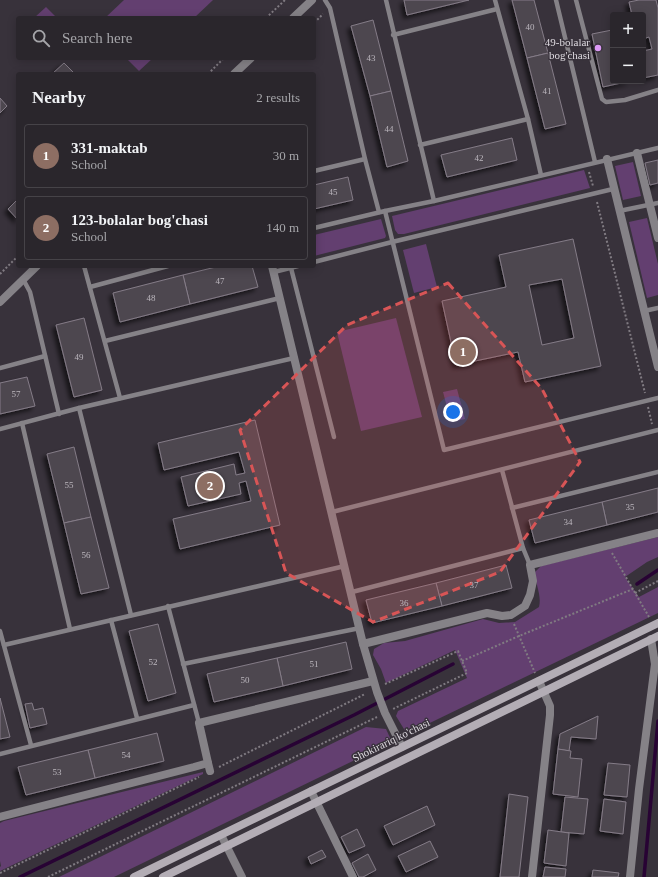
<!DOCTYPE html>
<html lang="en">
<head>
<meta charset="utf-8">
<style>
  body { margin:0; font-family:Georgia,serif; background:#363238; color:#f1f3f6 }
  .controls { position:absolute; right:12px; top:12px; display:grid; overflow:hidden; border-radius:4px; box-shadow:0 2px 10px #0003 }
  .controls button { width:36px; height:36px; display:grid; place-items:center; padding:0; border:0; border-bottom:1px solid #464348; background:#2a262c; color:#f1f3f6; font:20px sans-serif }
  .you { position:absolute; left:453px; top:412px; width:14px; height:14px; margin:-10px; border:3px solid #fff; border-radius:50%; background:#1a73e8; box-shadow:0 0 0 6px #1a73e833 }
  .badge { display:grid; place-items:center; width:26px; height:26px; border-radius:50%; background:#8c9099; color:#fff; font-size:13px; font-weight:700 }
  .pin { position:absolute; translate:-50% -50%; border:2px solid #fff; box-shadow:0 1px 4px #0006 }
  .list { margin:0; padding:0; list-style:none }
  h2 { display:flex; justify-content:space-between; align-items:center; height:52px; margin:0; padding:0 16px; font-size:17px }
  h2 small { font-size:13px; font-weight:400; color:#a5a5a9 }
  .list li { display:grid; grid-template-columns:26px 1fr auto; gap:12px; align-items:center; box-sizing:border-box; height:64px; margin:0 8px 8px; padding:0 8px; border:1px solid #464348; border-radius:4px }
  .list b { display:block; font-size:15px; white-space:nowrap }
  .list p { margin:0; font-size:13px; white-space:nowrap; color:#a5a5a9 }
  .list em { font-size:13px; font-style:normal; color:#a5a5a9 }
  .icon { flex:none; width:22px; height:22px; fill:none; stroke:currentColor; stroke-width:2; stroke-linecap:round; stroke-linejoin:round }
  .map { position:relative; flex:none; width:658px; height:877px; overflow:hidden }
  .search { position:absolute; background:#2a262c; box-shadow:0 2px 10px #0003; left:16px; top:16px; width:300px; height:44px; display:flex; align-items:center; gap:10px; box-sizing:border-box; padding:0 14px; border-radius:4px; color:#a5a5a9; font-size:15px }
  .panel { position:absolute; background:#2a262c; box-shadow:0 2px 10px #0003; left:16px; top:72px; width:300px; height:196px; border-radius:4px }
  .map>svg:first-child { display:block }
</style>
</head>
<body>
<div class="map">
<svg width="658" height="877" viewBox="0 0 658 877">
  <defs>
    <filter id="shadow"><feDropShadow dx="-3.5" dy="3.5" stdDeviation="2" flood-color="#0009"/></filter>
  </defs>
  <rect width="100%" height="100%" fill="#38323b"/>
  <g fill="#633f70">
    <path d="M124,0H213L194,18H105Z"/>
    <path d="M46,7L57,18H34Z"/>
    <path d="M126,58H153L139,71Z"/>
    <path d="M633,162L641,196L623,200L615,166Z"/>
    <path d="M584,170L590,188L404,234H398L395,230L392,216Z"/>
    <path d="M647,218L658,264V295L647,298L629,222Z"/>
    <path d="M381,219L386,236L385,238L314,256V235Z"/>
    <path d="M426,244L437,287L414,293L403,250Z"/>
    <path d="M396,318L422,417L361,431L337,332Z"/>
    <path d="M457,389L465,419L451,422L443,392Z"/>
    <path d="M658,537V557L647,562L625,577L639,597L658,587V613L407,734L396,716L398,711L467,678L455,650L386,683L381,669L373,655L374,649L384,643L405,641L483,619L499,623L515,622L539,607C542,595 535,584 535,572L541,566Z"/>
    <path d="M366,727L386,729L392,742L114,877H59Z"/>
    <path d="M203,772V774L0,871V867L1,866L0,861V823L4,821Z"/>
  </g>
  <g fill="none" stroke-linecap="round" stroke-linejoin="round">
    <g stroke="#280334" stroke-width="3.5">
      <path d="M637,584L658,570"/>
      <path d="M20,877L354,715L453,664"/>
      <path d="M644,877L658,721"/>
    </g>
  </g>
  <g fill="#4e4750" stroke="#847c87" fill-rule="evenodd" filter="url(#shadow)">
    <path d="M404,0H469L407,15Z"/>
    <path d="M512,0H534L548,53L527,58Z"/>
    <path d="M639,0H656L658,8V75L643,78V51L652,49L649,37L643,39V15H632L629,2Z"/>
    <path d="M373,20L391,91L370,96L351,26Z"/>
    <path d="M612,30L613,36V81H630L603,87L592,34Z"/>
    <path d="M548,53L566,124L545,129L527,58Z"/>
    <path d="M64,63L75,74H52Z"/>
    <path d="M391,91L408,161L387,167L370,96Z"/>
    <path d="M0,98L7,106L0,113Z"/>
    <path d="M512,138L517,160L447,177L441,155Z"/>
    <path d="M658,160V183L650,185L645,163Z"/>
    <path d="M348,177L353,200L314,209V185Z"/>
    <path d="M18,199V220L8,209Z"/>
    <path d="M573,239L601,366L525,382L518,352L456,365L442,301L506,287L499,255ZM562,279L574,338L542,345L529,285Z"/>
    <path d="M220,266H252L258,287L190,304L183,275Z"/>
    <path d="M183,275L190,304L120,322L113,293Z"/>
    <path d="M84,318L102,390L74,397L56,325Z"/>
    <path d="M27,377L35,406L0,414V383Z"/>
    <path d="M255,420L280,525L180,549L173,519L251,501L246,481L239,483L241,494L188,506L181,477L234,464L236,475L245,473L239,452L164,470L158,443Z"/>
    <path d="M74,447L91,517L64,523L47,454Z"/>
    <path d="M658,488V512L607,525L602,502Z"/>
    <path d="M602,502L607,525L535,543L529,520Z"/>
    <path d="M91,517L109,588L81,594L64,523Z"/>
    <path d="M506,565L512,588L442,606L436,583Z"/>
    <path d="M436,583L442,606L372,623L366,600Z"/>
    <path d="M158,624L176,693L148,701L129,631Z"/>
    <path d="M346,642L352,669L283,686L277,658Z"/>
    <path d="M277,658L283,686L214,702L207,674Z"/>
    <path d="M0,698L10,737L0,739Z"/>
    <path d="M32,703L34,710L43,708L47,724L30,728L25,704Z"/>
    <path d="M598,716L596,739L571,737L569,751L558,749L560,734Z"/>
    <path d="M157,733L164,761L95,778L88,750Z"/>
    <path d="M558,749L571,751L570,758L582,759L578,797L553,794Z"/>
    <path d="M88,750L95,778L26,795L18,767Z"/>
    <path d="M608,763L630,765L627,797L604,795Z"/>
    <path d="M509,794L528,797L519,877H500Z"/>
    <path d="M565,797L588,799L584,834L561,832Z"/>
    <path d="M604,799L626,802L623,834L600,831Z"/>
    <path d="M427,806L435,825L393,845L384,826Z"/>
    <path d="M357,829L365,846L349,853L341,837Z"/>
    <path d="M548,830L569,833L566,866L544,863Z"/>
    <path d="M430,841L438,857L406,872L398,856Z"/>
    <path d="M322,850L326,857L311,864L308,857Z"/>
    <path d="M368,854L376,870L363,877H359L352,863Z"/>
    <path d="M545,867L566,869L565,877H543Z"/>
    <path d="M593,870L619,873L618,877H592Z"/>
  </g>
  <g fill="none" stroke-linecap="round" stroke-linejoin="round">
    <g stroke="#807b82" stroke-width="2" stroke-dasharray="2 2" stroke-linecap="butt">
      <path d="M266,18L285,0"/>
      <path d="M314,20L316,21L323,14"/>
      <path d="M208,74L224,58"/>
      <path d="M589,172L593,186"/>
      <path d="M597,202L645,393"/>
      <path d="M0,274L18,256"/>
      <path d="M648,407L652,424"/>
      <path d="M612,553L649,617"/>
      <path d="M635,593L658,581"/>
      <path d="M514,624L535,673"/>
      <path d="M462,661L519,636L633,589"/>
      <path d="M385,684L458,651L467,673L393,709"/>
      <path d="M219,767L365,694"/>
      <path d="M0,873L199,777"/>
      <path d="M48,877L377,717"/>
    </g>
    <g stroke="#858287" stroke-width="4.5">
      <path d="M325,0L330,8L365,159L379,212"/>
      <path d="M386,0L434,201"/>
      <path d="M495,0L528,119L541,175"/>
      <path d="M556,0L595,162"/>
      <path d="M576,0L602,99L606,102L625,100L658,90"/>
      <path d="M393,35L497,9"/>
      <path d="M420,145L528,119"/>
      <path d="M314,171L365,159"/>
      <path d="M385,211L444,450L658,398"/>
      <path d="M619,211L658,203"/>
      <path d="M314,228L385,211L434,201L658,148"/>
      <path d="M314,262L392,242L613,189"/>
      <path d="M84,266L120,398"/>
      <path d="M291,268L334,437"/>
      <path d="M274,272L298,266"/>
      <path d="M23,279L30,292L59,414"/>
      <path d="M90,287L168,266"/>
      <path d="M644,311L658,308"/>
      <path d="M105,341L280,298"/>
      <path d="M0,368L45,356"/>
      <path d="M79,408L131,615"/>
      <path d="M22,423L70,629"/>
      <path d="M0,429L79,408L294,358"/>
      <path d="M502,470L523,548L530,565"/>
      <path d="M512,508L658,472"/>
      <path d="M332,512L658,430"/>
      <path d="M352,592L523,548"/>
      <path d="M168,606L199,723"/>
      <path d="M111,620L137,718"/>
      <path d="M0,631L31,745"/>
      <path d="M4,645L345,566"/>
      <path d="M183,664L360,628"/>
      <path d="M0,754L194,705"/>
    </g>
    <g stroke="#858287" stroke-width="8">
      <path d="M637,153L658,238"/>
      <path d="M607,159L658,367"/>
      <path d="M272,266L363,644L377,692L385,713L402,747"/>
      <path d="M363,644L487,613L502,616L511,615L525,606L530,595L533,581L530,565L658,533"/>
      <path d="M208,763L210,771"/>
      <path d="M311,791L353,877"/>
      <path d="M0,817L194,767L208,763L199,723L373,681"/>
      <path d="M221,835L242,877"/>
      <path d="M532,877L550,715V706L539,681"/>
      <path d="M630,877L639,789L655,664L651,639"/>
    </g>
    <g stroke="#858287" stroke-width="8">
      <path d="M293,18L312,0"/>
      <path d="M234,74L251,58"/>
      <path d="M0,302L37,266"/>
    </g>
    <g stroke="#b3adb5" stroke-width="8">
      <path d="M134,877L658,623"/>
      <path d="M163,877L658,636"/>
    </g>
  </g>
  <path fill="#d85556" fill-opacity="0.2" stroke="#d85556" stroke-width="3" stroke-dasharray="8 5" stroke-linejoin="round" d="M448,283L542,389L580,462L500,572L373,622L286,573L240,430L347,325Z"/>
  <circle fill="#dc99f5" stroke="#38323b" stroke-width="1.5" cx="598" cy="48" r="4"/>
  <g text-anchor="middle" stroke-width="3" stroke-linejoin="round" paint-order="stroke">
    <g font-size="9" fill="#bbb6bd">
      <text x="530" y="30">40</text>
      <text x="371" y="61">43</text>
      <text x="547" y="94">41</text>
      <text x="389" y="132">44</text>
      <text x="479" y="161">42</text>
      <text x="333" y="195">45</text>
      <text x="220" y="284">47</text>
      <text x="151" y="301">48</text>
      <text x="79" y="360">49</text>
      <text x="16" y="397">57</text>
      <text x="69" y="488">55</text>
      <text x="630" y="510">35</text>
      <text x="568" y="525">34</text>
      <text x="86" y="558">56</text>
      <text x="474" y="588">37</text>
      <text x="404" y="606">36</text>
      <text x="153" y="665">52</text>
      <text x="314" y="667">51</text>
      <text x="245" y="683">50</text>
      <text x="126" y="758">54</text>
      <text x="57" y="775">53</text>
    </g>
    <g font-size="11" fill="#dfdbe1" stroke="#38323b" text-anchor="end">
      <text x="590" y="46">49-bolalar<tspan x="590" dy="13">bog'chasi</tspan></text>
    </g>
    <g font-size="11" fill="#dfdbe1" stroke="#38323b">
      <text transform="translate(391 740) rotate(-26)" y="4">Shokirariq ko'chasi</text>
    </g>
  </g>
</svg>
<div class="controls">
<button>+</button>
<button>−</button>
</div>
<div class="you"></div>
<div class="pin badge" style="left:463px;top:352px;background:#8d6e63">1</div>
<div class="pin badge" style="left:210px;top:486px;background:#8d6e63">2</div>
<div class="search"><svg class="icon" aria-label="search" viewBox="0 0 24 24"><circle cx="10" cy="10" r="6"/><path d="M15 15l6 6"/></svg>Search here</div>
<section class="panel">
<h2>Nearby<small>2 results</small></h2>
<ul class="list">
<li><span class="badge" style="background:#8d6e63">1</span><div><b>331-maktab</b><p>School</p></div><em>30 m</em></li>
<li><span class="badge" style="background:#8d6e63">2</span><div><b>123-bolalar bog'chasi</b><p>School</p></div><em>140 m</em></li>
</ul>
</section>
</div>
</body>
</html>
